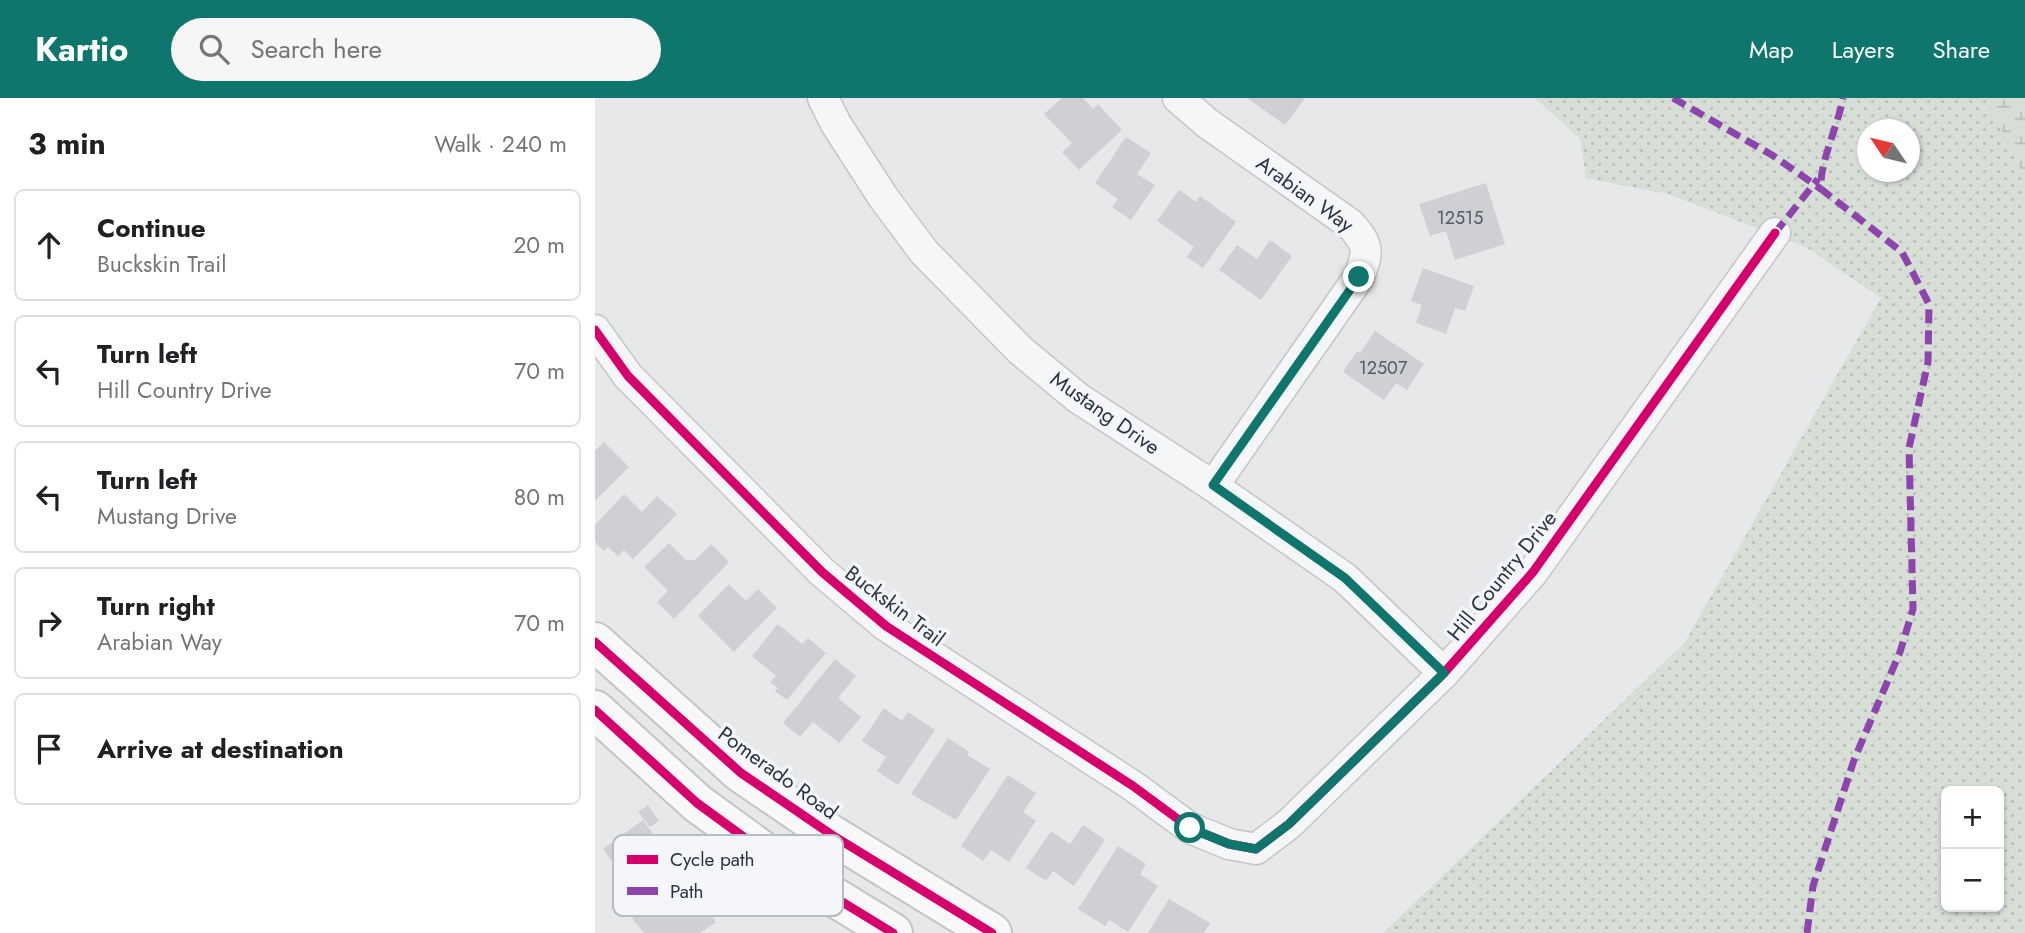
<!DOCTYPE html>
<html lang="en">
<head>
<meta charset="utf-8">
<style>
  body { margin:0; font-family:Jost,sans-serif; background:#f6f6f6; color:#202124 }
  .controls { position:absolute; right:21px; bottom:21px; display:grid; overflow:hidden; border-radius:10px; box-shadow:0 2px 5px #0004 }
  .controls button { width:63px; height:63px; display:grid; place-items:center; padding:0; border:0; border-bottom:2px solid #e0e0e0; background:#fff; color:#202124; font:35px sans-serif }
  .compass { position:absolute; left:1262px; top:21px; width:63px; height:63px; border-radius:50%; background:#fff; box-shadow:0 2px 5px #0004; rotate:305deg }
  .stop { position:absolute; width:21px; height:21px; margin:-16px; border:5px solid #0f766e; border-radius:50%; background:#fff }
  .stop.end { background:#0f766e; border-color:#fff; box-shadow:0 2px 7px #0008 }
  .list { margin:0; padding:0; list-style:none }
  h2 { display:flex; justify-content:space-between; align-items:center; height:91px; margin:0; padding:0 28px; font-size:30px }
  h2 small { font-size:23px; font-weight:400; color:#757577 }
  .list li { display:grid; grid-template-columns:46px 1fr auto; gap:21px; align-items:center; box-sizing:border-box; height:112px; margin:0 14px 14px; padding:0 14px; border:2px solid #e0e0e0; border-radius:10px }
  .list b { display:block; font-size:26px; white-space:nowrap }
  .list p { margin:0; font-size:23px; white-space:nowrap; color:#757577 }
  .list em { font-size:23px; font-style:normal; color:#757577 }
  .icon { flex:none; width:38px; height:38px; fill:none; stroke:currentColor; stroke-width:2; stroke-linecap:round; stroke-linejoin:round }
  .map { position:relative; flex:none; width:1430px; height:835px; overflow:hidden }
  header { display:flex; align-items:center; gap:42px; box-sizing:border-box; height:98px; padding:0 35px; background:#0f766e; color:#fff }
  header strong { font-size:33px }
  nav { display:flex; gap:38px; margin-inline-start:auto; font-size:24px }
  .search { width:490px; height:63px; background:#f6f6f6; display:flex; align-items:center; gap:18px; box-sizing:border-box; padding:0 24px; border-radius:38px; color:#757577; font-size:26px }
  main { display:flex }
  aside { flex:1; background:#fff }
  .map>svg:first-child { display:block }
</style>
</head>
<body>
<header>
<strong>Kartio</strong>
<div class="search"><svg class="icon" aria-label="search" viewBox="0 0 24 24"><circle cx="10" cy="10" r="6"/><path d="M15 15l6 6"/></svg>Search here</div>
<nav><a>Map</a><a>Layers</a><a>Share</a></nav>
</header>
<main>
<aside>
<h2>3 min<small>Walk · 240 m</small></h2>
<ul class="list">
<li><svg class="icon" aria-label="ahead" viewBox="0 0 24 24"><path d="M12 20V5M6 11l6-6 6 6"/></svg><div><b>Continue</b><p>Buckskin Trail</p></div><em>20 m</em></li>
<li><svg class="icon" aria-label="left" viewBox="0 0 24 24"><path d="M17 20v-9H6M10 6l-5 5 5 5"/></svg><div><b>Turn left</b><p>Hill Country Drive</p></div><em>70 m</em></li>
<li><svg class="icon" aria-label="left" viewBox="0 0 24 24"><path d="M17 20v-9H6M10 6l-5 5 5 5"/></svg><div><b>Turn left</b><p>Mustang Drive</p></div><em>80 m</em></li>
<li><svg class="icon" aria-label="right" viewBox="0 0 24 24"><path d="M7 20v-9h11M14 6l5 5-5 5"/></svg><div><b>Turn right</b><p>Arabian Way</p></div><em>70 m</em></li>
<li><svg class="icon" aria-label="arrive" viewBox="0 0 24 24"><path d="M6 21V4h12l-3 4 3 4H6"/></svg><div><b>Arrive at destination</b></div></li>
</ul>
</aside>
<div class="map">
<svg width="1430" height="835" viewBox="0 0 1430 835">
  <defs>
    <pattern id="grass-dots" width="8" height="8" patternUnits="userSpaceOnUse" patternTransform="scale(1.75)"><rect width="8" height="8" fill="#d6ded6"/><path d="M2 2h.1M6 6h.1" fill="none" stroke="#b8bfb9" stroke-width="1.8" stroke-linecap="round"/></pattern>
    <pattern id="wetland-marsh" width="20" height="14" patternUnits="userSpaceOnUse" patternTransform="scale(1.75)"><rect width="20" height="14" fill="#d6ded6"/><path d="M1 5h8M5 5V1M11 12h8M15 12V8" fill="none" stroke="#b8bfb9"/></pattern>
  </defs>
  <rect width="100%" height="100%" fill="#e6e8ea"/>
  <path fill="url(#grass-dots)" fill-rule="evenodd" d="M940,0H1430V835H788L1090,544L1286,200L1211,149L1073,96L991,80L985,41ZM1272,32H1314V74H1272ZM1351,693H1404V809H1351Z"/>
  <path fill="url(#wetland-marsh)" d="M1402,0H1430V80L1395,9Z"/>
  <g fill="#ced0d3">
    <path d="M467,0H488L498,11L503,6L527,32L484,72L467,54L477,45L449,16Z"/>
    <path d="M652,0H710L690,27Z"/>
    <path d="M531,39L556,55L542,76L560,87L536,122L517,109L523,101L500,85Z"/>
    <path d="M891,85L910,146L860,162L851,133L835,138L824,106Z"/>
    <path d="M584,92L601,104L605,98L641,124L608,170L592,159L599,149L562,123Z"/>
    <path d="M675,142L697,158L666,202L624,172L642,147L662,161Z"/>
    <path d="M828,170L879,188L870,213L860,210L851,236L821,225L827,207L816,203Z"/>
    <path d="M780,233L829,266L812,292L801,285L789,302L748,274L762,253L765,255Z"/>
    <path d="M9,344L34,369L0,403V353Z"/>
    <path d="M29,396L47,414L62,398L82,416L38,461L29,452L23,458L13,449L9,453L0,444V427Z"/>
    <path d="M74,445L91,462H100L116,446L134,464L79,521L62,504L73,493L49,469Z"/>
    <path d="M134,486L151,503L163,491L182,510L139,554L103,518Z"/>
    <path d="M183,526L207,546L213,540L231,555L192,602L180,593L183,590L175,584L181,578L157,558Z"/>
    <path d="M240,561L261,578L243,600L266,619L244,645L218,624L205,639L188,625Z"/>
    <path d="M289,610L307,623L313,614L340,632L303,687L282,673L291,659L267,643Z"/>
    <path d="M353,640L374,654L372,657L395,671L361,722L316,696Z"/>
    <path d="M413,677L441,695L428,714L441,723L414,764L396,752L388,763L366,748Z"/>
    <path d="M53,707L64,723L55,729L43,714Z"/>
    <path d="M48,722L81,768L49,792L35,773L28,779L8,751Z"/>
    <path d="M488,727L510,742L479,788L458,773L451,783L431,770L456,733L475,746Z"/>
    <path d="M523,748L551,766L545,776L563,788L533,834L514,822L510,828L483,811Z"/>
    <path d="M87,775L121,824L105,835H49L37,820L69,797L65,791Z"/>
    <path d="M574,801L615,825L609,835H553Z"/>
  </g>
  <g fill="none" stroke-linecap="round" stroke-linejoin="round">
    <defs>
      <g id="minor">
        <path d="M228,0L241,26L288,99L329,154L425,252L483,300L618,388L750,480L849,575"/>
        <path d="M583,0L612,25L755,126C774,147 774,153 764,179L618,388"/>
        <path d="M0,232L33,278L227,474L291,528L538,688L595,730L634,746L661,751L694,726L849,575L938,474L1180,135"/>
      </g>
      <g id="primary">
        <path d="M0,544L146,675L237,737L397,835"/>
        <path d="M0,612L102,705L187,767L298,835"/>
      </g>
    </defs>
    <use href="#minor" stroke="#c4c6c8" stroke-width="33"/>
    <use href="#primary" stroke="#c2c5c8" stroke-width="42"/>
    <use href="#minor" stroke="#f5f6f7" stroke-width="30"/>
    <use href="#primary" stroke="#f8f8f8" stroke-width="38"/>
    <g stroke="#8e44ad" stroke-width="7" stroke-dasharray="14 7" stroke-linecap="butt">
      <path d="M1078,0L1177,57L1226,91"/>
      <path d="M1180,135L1223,81"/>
      <path d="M1212,835L1218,788L1259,662L1305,554L1318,511L1314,350L1333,264L1334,206L1307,154L1226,91C1224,66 1243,28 1248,0"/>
    </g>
    <defs>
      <g id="cycleway">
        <path d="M0,232L33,278L227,474L291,528L538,688L595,730L634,746L661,751L694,726L849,575L938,474L1180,135"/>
        <path d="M0,544L146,675L237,737L397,835"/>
        <path d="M0,612L102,705L187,767L298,835"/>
      </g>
    </defs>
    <use href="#cycleway" stroke="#f4f6f9" stroke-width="13"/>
    <use href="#cycleway" stroke="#d6006c" stroke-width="9"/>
  </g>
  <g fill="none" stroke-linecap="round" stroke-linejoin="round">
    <path stroke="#0f766e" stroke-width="9" d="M595,730L634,746L661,751L694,726L849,575L750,480L618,387L764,179"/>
  </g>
  <g text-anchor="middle" stroke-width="7" stroke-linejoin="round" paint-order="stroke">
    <g font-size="18" fill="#545c69">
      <text x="865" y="126">12515</text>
      <text x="788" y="276">12507</text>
    </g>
    <g font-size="21" fill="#2b3445" stroke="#f4f6f9">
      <text transform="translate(710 96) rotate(36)" y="7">Arabian Way</text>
      <text transform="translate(510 315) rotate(35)" y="7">Mustang Drive</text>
      <text transform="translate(907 478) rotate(-51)" y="7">Hill Country Drive</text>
      <text transform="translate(300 508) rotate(37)" y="7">Buckskin Trail</text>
      <text transform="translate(183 675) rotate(36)" y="7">Pomerado Road</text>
    </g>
  </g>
  <rect x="18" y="737" width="230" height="81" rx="10" fill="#f4f6f9" stroke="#b8bcc3" stroke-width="2"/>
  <rect x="32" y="757" width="31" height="9" fill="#d6006c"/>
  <rect x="32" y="789" width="31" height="8" fill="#8e44ad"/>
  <g font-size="19" fill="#2b3445">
    <text x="75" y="768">Cycle path</text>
    <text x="75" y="800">Path</text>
  </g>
</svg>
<div class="controls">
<button>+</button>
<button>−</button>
</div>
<svg class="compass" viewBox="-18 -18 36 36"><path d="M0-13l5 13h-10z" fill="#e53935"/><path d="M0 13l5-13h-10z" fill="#757577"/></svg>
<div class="stop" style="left:595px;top:730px"></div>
<div class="stop end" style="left:764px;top:179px"></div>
</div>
</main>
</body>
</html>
